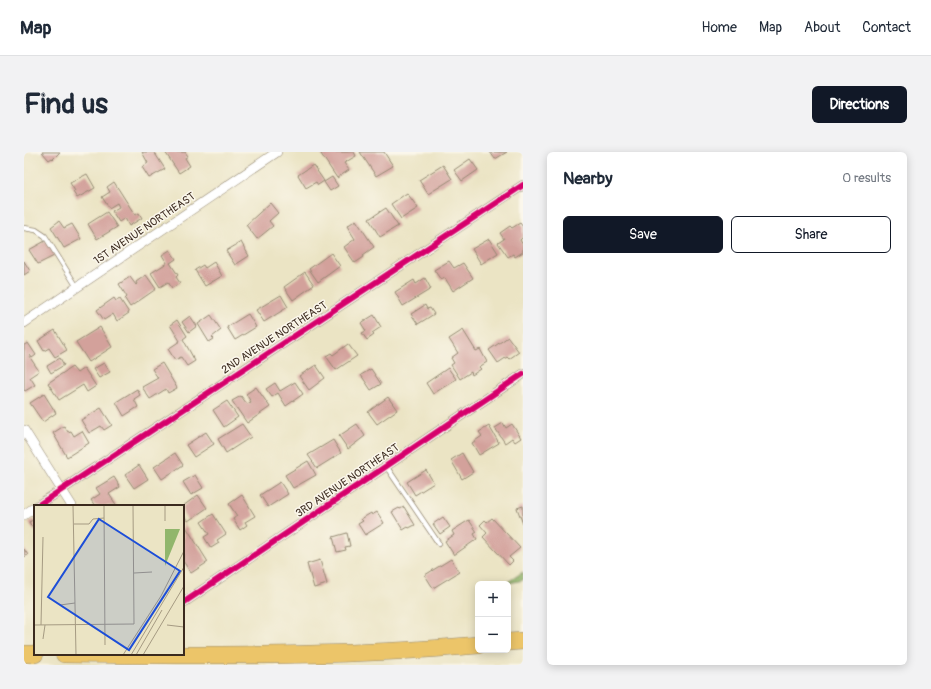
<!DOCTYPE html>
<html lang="en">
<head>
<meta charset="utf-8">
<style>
  body { margin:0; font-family:Pangolin,sans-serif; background:#f2f2f3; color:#1f2937 }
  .controls { position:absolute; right:12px; bottom:12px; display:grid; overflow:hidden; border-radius:6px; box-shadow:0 2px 10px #0003 }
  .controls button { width:36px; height:36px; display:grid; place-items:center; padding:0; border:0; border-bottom:1px solid #e0e1e3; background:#fff; color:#1f2937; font:20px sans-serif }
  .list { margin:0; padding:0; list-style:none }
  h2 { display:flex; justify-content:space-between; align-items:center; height:52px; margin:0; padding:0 16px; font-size:17px }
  h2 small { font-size:13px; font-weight:400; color:#747a83 }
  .actions { display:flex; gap:8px; padding:12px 16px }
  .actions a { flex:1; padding:9px 0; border:1px solid #111827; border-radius:6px; text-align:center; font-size:14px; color:#111827 }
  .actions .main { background:#111827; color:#fff }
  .map { position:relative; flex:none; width:499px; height:513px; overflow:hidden; border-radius:6px }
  header { display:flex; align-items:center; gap:24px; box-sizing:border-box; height:56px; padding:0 20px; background:#fff; border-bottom:1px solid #e0e1e3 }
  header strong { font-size:19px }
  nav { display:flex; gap:22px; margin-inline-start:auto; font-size:14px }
  .intro { display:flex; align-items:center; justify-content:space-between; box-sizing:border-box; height:96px; padding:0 24px }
  h1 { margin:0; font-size:28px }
  .button { padding:10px 18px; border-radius:6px; background:#111827; color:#fff; font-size:14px; font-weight:700 }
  main { display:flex; gap:24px; padding:0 24px }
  aside { flex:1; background:#fff; border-radius:6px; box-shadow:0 2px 10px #0003 }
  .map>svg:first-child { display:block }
</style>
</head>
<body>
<header>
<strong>Map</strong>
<nav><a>Home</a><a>Map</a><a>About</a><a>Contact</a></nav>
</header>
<div class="intro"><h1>Find us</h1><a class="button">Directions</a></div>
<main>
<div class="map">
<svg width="499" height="513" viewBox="0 0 499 513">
  <rect width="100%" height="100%" fill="#fbf7ec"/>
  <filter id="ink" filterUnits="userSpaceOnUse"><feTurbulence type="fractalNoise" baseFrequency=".025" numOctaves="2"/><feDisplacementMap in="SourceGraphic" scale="8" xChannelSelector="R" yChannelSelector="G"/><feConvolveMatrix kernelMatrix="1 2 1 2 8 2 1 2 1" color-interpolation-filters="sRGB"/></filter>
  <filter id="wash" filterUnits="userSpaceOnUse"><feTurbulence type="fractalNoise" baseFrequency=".012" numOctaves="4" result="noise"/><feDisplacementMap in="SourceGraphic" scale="16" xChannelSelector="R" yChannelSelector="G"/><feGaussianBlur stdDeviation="0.9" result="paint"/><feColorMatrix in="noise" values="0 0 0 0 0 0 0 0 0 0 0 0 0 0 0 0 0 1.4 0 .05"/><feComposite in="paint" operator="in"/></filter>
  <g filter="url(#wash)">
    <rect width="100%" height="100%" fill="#ebe4c4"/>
    <path fill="#91b66c" stroke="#667045" d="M499,420V428L481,432Z"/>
    <g id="blocks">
      <g fill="#d3a19b">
        <path d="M18,0H36L29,7L28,6L25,8Z"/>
        <path d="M118,0H130L141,17L125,26L118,15L124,11Z"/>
        <path d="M141,0H161L164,4L161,6L166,14L155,21Z"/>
        <path d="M299,0H330L332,4L320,11L325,18L313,26L297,2Z"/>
        <path d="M336,0H360L369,14L352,24Z"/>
        <path d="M466,0H483L471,7Z"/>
        <path d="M446,7L454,18L438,29L430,18Z"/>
        <path d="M289,13L300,29L294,33L292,30L282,36L274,23Z"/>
        <path d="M419,13L428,27L404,42L395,28Z"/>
        <path d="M63,22L71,36L53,46L49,40L51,39L46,31Z"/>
        <path d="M308,25L314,34L306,39L300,30Z"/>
        <path d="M90,30L111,63L115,61L118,66L105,74L101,66L95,70L88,59L95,55L93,51L85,56L78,45L86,40L83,35Z"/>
        <path d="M383,41L394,56L377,67L367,52Z"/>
        <path d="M246,51L254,61L245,69L249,74L233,87L222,73Z"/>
        <path d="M362,56L374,74L356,85L345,67Z"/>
        <path d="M83,60L93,75L73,87L64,72Z"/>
        <path d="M332,68L350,95L339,103L340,105L331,111L320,95L331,87L323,74Z"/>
        <path d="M35,69L40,76L48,72L57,87L40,96L27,75Z"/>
        <path d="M496,71L499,75V85L496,88L499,93V100L491,105L489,102L484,105L474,91L480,87L476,81L486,74L488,76Z"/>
        <path d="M465,87L474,101L457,112L448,97Z"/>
        <path d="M23,88L32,103L14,112L5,98Z"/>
        <path d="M217,90L225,104L211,113L202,99Z"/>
        <path d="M146,98L152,107L146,111L154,123L152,125L156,131L148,136L144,130L136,135L127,121L143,111L138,103Z"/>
        <path d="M307,101L316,114L294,130L285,117Z"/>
        <path d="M0,109L6,119L0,123Z"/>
        <path d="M425,109L430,116L439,111L449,126L429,139L421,126L417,128L410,118Z"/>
        <path d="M190,110L198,124L181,134L171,118L179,113L181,116Z"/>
        <path d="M281,120L290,133L269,148L260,135Z"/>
        <path d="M122,123L132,137L106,155L101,147L103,145L95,132L106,125L112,133L113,132L112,130Z"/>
        <path d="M401,126L407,137L379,154L371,140L390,128L392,132Z"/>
        <path d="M257,143L264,155L240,170L232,158Z"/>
        <path d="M90,146L92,149L96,147L105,161L93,169L89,162L80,168L73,158Z"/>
        <path d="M401,153L403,157L406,156L410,162L394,172L387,162Z"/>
        <path d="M224,162L232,175L211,188L203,175Z"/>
        <path d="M187,163L197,178L188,185L190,187L185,190L174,172Z"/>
        <path d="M350,163L357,175L348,181L350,183L343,188L338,181L342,179L337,171Z"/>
        <path d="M166,164L173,174L165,180L158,170Z"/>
        <path d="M153,168L163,184L159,187L171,209L163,214L157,205L151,208L144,197L156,189L146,173Z"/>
        <path d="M76,175L88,195L65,210L52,190Z"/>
        <path d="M31,178L43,198L31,205L25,196L20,199L14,189Z"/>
        <path d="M439,178L452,199L456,197L463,210L455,215L457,217L448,223L447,220L436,227L427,213L430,211L427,206L434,201L425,187Z"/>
        <path d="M484,185L495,200L485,207L483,205L474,211L465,198Z"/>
        <path d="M4,191L12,203L8,206L6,203L5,204L15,219L6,225L11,233L1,239L0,238V193Z"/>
        <path d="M324,192L333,204L312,218L302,204L307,201L309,203Z"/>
        <path d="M36,206L40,213L27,221L23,214Z"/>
        <path d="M80,211L86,220L75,226L69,217Z"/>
        <path d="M138,211L153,236L144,241L142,237L126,247L118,235L134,226L128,217Z"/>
        <path d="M292,213L301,226L285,238L275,224Z"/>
        <path d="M48,215L53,221L60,216L72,234L63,240L59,233L35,248L24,231Z"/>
        <path d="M424,216L432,227L409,242L402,231Z"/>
        <path d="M347,217L357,232L347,238L337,223Z"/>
        <path d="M271,230L279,242L262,254L254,241L248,245L242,237L251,231L256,239Z"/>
        <path d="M232,235L246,255L223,271L208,249L217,244L223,252L227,250L222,242Z"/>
        <path d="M113,237L116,243L110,247L114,255L100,264L92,250Z"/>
        <path d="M20,242L32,261L19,270L6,251Z"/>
        <path d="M364,245L373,258L353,272L344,260Z"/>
        <path d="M203,249L214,265L200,275L189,258Z"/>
        <path d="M77,256L88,273L80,278L77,274L65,281L57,268Z"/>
        <path d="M479,271L482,276L488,272L497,286L491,290L488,286L481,291L471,276Z"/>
        <path d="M218,272L227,285L202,301L194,287Z"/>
        <path d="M333,272L341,284L324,297L315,284Z"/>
        <path d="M40,274L44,280L47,279L50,284L58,279L65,291L43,305L29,281Z"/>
        <path d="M465,274L475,291L455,303L448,291L458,284L455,280Z"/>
        <path d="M182,280L190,292L170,305L162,293Z"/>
        <path d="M309,288L317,301L293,316L284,303Z"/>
        <path d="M151,301L159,313L138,327L130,315Z"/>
        <path d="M438,301L449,320L438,327L427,308Z"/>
        <path d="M284,309L292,323L269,336L261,323Z"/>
        <path d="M115,313L124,327L110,336L101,323Z"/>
        <path d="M402,318L410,331L391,343L383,330Z"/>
        <path d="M171,323L179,336L167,343L159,330Z"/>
        <path d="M90,325L96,335L85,342L93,354H71L67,348L76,342L72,336Z"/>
        <path d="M256,330L264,342L244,355L236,343Z"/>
        <path d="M174,343L183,356L164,369L159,362V354Z"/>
        <path d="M218,343L231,364L221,370L223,373L216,378L209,367L213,364L205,352Z"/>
        <path d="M499,354V372L493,356Z"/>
        <path d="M380,355L391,373L385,376L384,375L379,378L368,360L375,356L376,357Z"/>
        <path d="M353,360L360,371L341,383L334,372L339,369L337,367L347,361L348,363Z"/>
        <path d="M189,362L202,382L193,388L195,391L187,396L180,385L185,382L177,370Z"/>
        <path d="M419,365L426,375L416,382L409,372Z"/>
        <path d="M468,366L496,396L485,405L489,409L485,413L459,385L463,381L456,373L461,368L463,370Z"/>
        <path d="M11,367V380L5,370Z"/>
        <path d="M445,368L453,380L450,382L453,387L430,403L421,389L430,383L428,379Z"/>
        <path d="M159,370L184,410L167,421L159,409Z"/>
        <path d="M323,381L326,394L321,395L322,398L313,400L309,385Z"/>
        <path d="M0,397L4,403L0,405Z"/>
        <path d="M427,407L435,420L409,436L401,423Z"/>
        <path d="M296,408L303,432L290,436L283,412Z"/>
      </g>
    </g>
  </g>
  <g filter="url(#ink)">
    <use href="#blocks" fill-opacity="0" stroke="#938771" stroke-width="1"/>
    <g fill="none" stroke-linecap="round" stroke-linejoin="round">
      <defs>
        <g id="lane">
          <path d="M0,76L12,78L21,84L53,135"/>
          <path d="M362,314L415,392"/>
        </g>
        <g id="street">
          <path d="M0,171L253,0"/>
          <path d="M0,278L48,354"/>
          <path d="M13,354L499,33"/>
          <path d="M0,363L11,355"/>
          <path d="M159,451L499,222"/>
        </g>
        <g id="highway">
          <path d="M484,490L499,489"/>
          <path d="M0,502H11"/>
          <path d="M40,502C179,503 316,506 454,493"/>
        </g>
      </defs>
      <use href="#lane" stroke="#938771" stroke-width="6"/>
      <use href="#street" stroke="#938771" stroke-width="10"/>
      <use href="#highway" stroke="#938771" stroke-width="18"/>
      <use href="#lane" stroke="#fff" stroke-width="4.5"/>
      <use href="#street" stroke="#fff" stroke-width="9"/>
      <use href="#highway" stroke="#ecc569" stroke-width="17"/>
      <defs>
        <g id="cycleway">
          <path d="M13,354L499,33"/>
          <path d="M159,451L499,222"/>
        </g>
      </defs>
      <use href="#cycleway" stroke="#fbf7ec" stroke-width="8"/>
      <use href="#cycleway" stroke="#d6006c" stroke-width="6"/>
    </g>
  </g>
  <g text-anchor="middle" stroke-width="3" stroke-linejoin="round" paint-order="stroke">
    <g font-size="11" fill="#3b2a1e" stroke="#fbf7ec">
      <text transform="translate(120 76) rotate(-34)" y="4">1ST AVENUE NORTHEAST</text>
      <text transform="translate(250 185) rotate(-33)" y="4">2ND AVENUE NORTHEAST</text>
      <text transform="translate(323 328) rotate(-34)" y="4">3RD AVENUE NORTHEAST</text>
    </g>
  </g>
  <g transform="translate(10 353)">
    <rect width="150" height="150" fill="#ebe4c4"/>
    <path d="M131,24H146L131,61Z" fill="#91b66c"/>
    <path fill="none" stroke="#a59a82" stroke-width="1" d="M39,0L42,150M70,0L71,140M131,16V0M40,19H55L59,14L70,13M100,68L118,67M26,100L41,98M0,120L100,119L99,0M7,120L9,32M133,120L150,122M9,134L11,120M89,150L127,91L150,46M97,150L150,62M102,150L128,105M109,150L150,81"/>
    <path fill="#1d4ed8" fill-opacity="0.15" stroke="#1d4ed8" stroke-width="2" d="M65,14L146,66L95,145L14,92Z"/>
    <rect width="150" height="150" fill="none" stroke="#3b2a1e" stroke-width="2"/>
  </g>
</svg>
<div class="controls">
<button>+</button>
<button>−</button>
</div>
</div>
<aside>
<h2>Nearby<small>0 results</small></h2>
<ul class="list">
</ul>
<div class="actions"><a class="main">Save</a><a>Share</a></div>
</aside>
</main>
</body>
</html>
